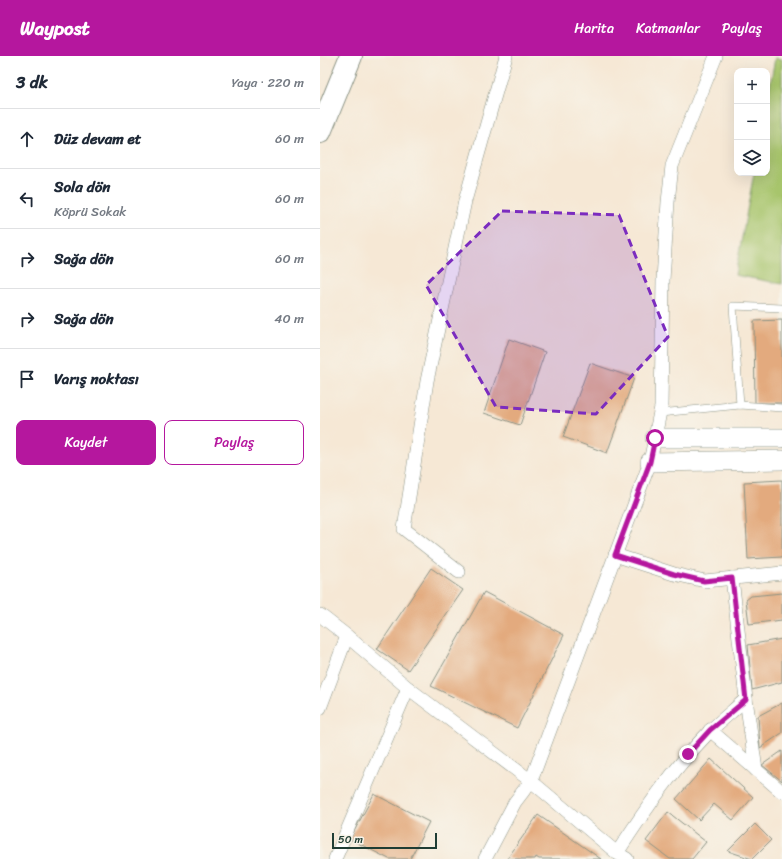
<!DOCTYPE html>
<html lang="tr">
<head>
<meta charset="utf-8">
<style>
  body { margin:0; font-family:Sriracha,sans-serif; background:#f2f2f3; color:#1f2937 }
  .controls { position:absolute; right:12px; top:12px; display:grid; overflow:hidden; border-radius:8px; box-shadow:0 4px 16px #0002 }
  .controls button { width:36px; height:36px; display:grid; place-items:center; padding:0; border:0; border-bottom:1px solid #e0e1e3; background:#fff; color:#1f2937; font:20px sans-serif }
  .scale { position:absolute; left:12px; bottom:10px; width:105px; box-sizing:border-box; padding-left:4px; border:2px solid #1f3d34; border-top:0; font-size:11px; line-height:14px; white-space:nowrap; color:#1f3d34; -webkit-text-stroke:3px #f7f3e8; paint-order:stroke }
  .stop { position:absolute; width:12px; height:12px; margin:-9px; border:3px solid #b5179e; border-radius:50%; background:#fff }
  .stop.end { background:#b5179e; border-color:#fff; box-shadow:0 1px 4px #0008 }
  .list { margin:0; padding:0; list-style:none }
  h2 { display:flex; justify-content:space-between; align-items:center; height:52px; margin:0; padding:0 16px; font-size:17px }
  h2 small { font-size:13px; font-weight:400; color:#747a83 }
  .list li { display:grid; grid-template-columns:26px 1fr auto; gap:12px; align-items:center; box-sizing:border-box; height:60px; padding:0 16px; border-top:1px solid #e0e1e3 }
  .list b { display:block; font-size:15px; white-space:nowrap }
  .list p { margin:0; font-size:13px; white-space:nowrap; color:#747a83 }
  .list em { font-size:13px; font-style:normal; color:#747a83 }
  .actions { display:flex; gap:8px; padding:12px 16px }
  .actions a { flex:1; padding:9px 0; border:1px solid #b5179e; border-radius:8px; text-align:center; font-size:14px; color:#b5179e }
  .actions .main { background:#b5179e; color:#fff }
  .icon { flex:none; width:22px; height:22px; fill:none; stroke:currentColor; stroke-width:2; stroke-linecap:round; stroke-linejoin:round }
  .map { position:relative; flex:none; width:462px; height:803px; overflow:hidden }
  header { display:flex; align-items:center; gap:24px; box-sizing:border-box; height:56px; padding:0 20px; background:#b5179e; color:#fff }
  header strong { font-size:19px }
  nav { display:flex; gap:22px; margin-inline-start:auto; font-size:14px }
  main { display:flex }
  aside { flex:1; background:#fff }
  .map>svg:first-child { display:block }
</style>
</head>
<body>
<header>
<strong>Waypost</strong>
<nav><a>Harita</a><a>Katmanlar</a><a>Paylaş</a></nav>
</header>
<main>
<aside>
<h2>3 dk<small>Yaya · 220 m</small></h2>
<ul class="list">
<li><svg class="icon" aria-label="ahead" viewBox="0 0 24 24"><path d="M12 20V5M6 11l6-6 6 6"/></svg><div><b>Düz devam et</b></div><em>60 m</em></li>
<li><svg class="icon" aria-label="left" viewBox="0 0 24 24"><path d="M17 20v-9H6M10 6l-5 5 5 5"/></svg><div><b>Sola dön</b><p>Köprü Sokak</p></div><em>60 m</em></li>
<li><svg class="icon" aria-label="right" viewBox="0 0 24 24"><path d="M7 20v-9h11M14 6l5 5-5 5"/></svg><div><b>Sağa dön</b></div><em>60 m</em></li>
<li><svg class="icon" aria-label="right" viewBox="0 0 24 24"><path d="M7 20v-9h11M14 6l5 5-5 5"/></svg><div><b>Sağa dön</b></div><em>40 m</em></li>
<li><svg class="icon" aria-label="arrive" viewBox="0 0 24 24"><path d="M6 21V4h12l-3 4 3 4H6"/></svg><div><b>Varış noktası</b></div></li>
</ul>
<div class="actions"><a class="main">Kaydet</a><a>Paylaş</a></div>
</aside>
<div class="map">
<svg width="462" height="803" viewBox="0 0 462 803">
  <rect width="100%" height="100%" fill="#f7f3e8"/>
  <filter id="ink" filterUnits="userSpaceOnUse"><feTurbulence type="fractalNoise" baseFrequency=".025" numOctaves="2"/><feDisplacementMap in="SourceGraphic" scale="8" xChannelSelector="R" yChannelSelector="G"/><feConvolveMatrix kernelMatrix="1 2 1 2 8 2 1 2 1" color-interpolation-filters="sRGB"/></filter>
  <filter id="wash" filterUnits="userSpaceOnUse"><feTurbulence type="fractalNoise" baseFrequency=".012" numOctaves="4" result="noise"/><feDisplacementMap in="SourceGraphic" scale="16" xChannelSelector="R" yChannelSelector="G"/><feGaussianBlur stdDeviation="0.9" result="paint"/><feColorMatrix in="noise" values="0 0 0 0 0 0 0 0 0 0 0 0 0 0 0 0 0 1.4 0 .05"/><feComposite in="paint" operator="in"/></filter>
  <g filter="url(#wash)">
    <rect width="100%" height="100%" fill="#f6e8d5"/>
    <path fill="#a7c56c" stroke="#638150" d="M455,2L462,3V228L415,219L434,117H447V46Z"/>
    <g id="blocks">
      <g fill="#e3aa7e">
        <path d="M462,264V347H435L434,265Z"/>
        <path d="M189,283L225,296L200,369L164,357Z"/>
        <path d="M270,307L314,322L287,397L243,381Z"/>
        <path d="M462,424V501L428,503L424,426Z"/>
        <path d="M111,512L143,534L88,614L57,593Z"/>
        <path d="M164,536L244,579L197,672L111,630Z"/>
        <path d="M462,537V564L429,568L426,544L431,540Z"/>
        <path d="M462,583V626L432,634L428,589Z"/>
        <path d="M462,647V677L440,692L438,660Z"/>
        <path d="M462,695V725L442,709Z"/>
        <path d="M391,703L433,741L413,764L394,748L379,764L356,743Z"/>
        <path d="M54,738L109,766L90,803H69L30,783Z"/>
        <path d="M348,756L386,786L372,803H350L326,785Z"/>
        <path d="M218,759L281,803H219L216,801L215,803H187Z"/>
        <path d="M435,768L451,784L432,803L408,795Z"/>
      </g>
    </g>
  </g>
  <g filter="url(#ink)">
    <use href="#blocks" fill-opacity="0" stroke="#8a9284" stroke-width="1"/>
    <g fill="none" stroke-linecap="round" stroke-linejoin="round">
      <defs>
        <g id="lane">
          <path d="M420,349L413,250L462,252"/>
          <path d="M340,357L420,349L462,352"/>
        </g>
        <g id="street">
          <path d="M295,499L354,518L385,525L462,517"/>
          <path d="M139,516L84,473L107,325L145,145L186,0"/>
          <path d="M412,522L426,643L436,714"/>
          <path d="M0,559L27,580L88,632L211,725L297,797L307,803"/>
          <path d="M0,652L27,580"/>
          <path d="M390,674L462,736"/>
          <path d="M297,797C325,754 354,712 389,676C401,664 414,654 426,643"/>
          <path d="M15,803L88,632"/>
          <path d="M165,803L195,746L211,725L330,406L341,351L343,224L348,146L352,110L396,0"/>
        </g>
        <g id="secondary">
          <path d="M335,382H462"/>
          <path d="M330,406L462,404"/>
        </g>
        <path id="highway" d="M0,76L31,0"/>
      </defs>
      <use href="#lane" stroke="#8a9284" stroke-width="8"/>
      <use href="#street" stroke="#8a9284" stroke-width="14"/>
      <use href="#secondary" stroke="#8a9284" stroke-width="20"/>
      <use href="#highway" stroke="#8a9284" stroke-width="24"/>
      <use href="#lane" stroke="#fff" stroke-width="7"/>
      <use href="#street" stroke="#fff" stroke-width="13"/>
      <use href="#secondary" stroke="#fff" stroke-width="19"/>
      <use href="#highway" stroke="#fff" stroke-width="22"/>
    </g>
  </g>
  <g fill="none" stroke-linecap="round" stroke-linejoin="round" filter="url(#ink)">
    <path stroke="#b5179e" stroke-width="5" d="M335,382L330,406L295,499L354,518L384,525L412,522L426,644L390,674L368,698"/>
  </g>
  <path fill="#7b2cbf" fill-opacity="0.2" stroke="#7b2cbf" stroke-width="3" stroke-dasharray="8 5" stroke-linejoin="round" d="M182,155L299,159L348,281L276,358L176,351L106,229Z"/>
</svg>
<div class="controls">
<button>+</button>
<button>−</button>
<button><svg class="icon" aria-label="layers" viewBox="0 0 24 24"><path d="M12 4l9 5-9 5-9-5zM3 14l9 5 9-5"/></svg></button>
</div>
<div class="scale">50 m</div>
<div class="stop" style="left:335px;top:382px"></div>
<div class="stop end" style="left:368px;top:698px"></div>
</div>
</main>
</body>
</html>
